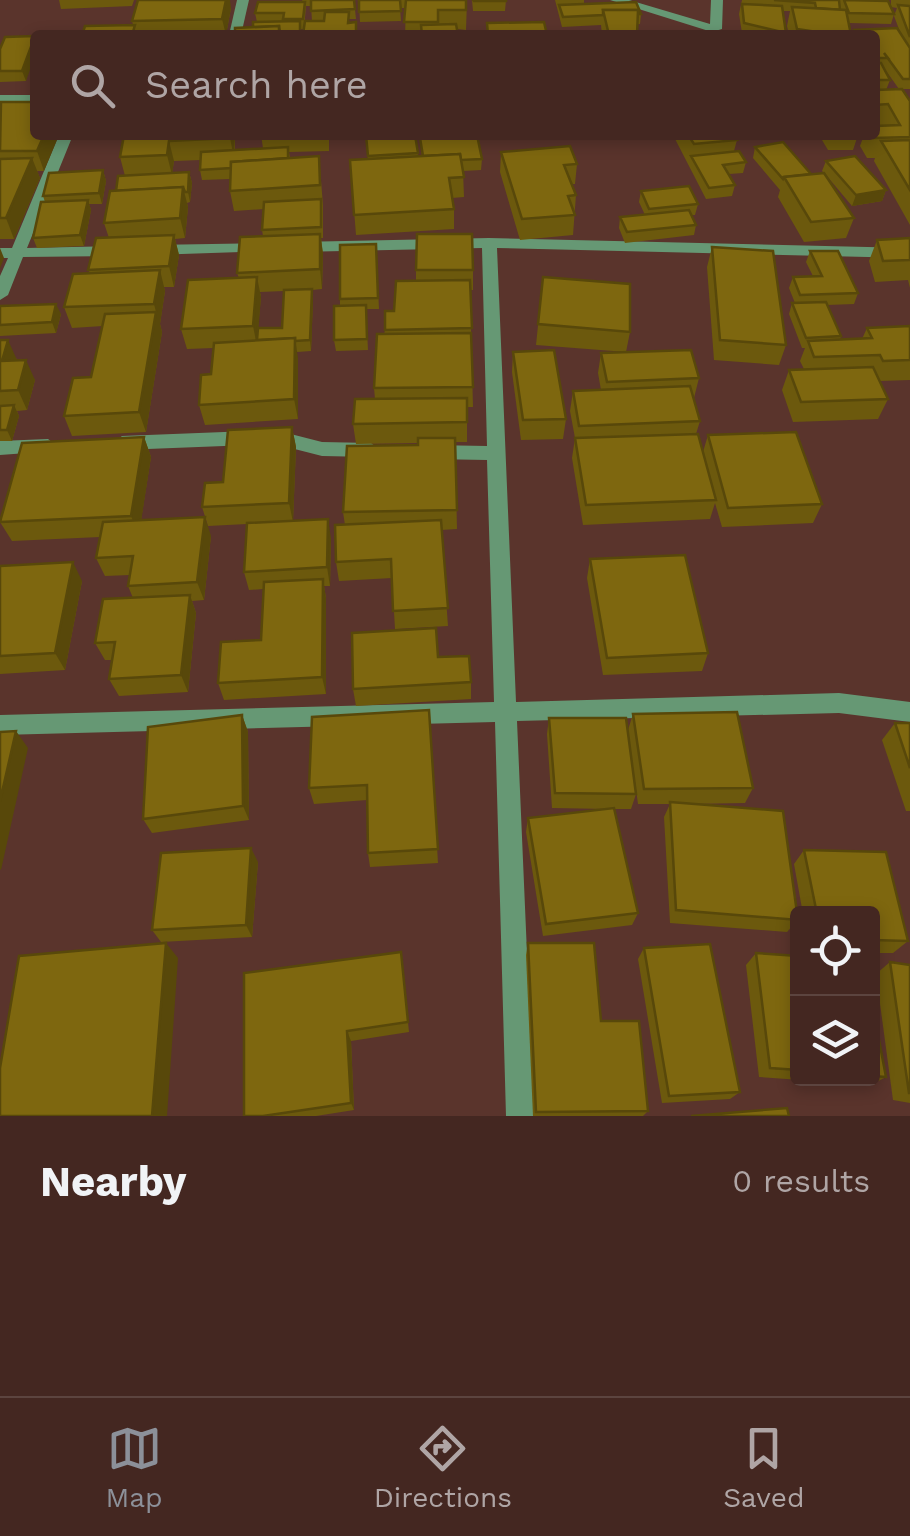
<!DOCTYPE html>
<html lang="en">
<head>
<meta charset="utf-8">
<style>
  body { margin:0; font-family:"Work Sans",sans-serif; background:#4e332e; color:#f1f3f6 }
  .controls { position:absolute; right:30px; bottom:30px; display:grid; overflow:hidden; border-radius:10px; box-shadow:0 5px 15px #0003 }
  .controls button { width:90px; height:90px; display:grid; place-items:center; padding:0; border:0; border-bottom:2px solid #5c443f; background:#442721; color:#f1f3f6; font:50px sans-serif }
  .list { margin:0; padding:0; list-style:none }
  h2 { display:flex; justify-content:space-between; align-items:center; height:130px; margin:0; padding:0 40px; font-size:42px }
  h2 small { font-size:32px; font-weight:400; color:#afa5a5 }
  .icon { flex:none; width:55px; height:55px; fill:none; stroke:currentColor; stroke-width:2; stroke-linecap:round; stroke-linejoin:round }
  .map { position:relative; flex:none; width:910px; height:1116px; overflow:hidden }
  .search { position:absolute; background:#442721; box-shadow:0 5px 15px #0003; left:30px; right:30px; top:30px; height:110px; display:flex; align-items:center; gap:25px; box-sizing:border-box; padding:0 35px; border-radius:10px; color:#afa5a5; font-size:38px }
  .sheet { height:280px; background:#442721 }
  nav { display:flex; justify-content:space-around; align-items:center; box-sizing:border-box; height:140px; border-top:2px solid #5c443f; background:#442721; font-size:28px; color:#afa5a5 }
  nav a { display:grid; justify-items:center; gap:5px }
  nav .on { color:#8c9099 }
  .map>svg:first-child { display:block }
</style>
</head>
<body>
<div class="map">
<svg width="910" height="1116" viewBox="0 0 910 1116">
  <rect width="100%" height="100%" fill="#5a342c"/>
  <g fill="none" stroke-linecap="round" stroke-linejoin="round">
    <g fill="#669874" fill-rule="evenodd">
      <path d="M237,0H249L241,35H229Z"/>
      <path d="M610,0H629L710,24L711,0H723L722,29L712,32Z"/>
      <rect x="0" y="95" width="35" height="8"/>
      <path d="M59,135H73L27,248L118,246L126,251L118,256L23,257L8,295L0,300V276L8,258H0V248H12Z"/>
      <path d="M489,238L910,248V258L497,248L516,702L839,693L910,702V722L839,713L517,721L534,1116H506L495,722L0,735V715L494,702L487,460L430,459L421,452L430,445L487,446L482,248L297,252L289,247L297,242Z"/>
      <path d="M263,243L268,245V251L152,255L144,250L152,245Z"/>
      <path d="M275,430L322,442L371,443L380,450L371,457L322,456L275,444L122,450L113,443L122,436Z"/>
      <path d="M48,439L57,446L54,451L0,455V441Z"/>
    </g>
  </g>
  <g fill="#6c590d" fill-rule="evenodd">
    <path d="M59,0H134L132,6L61,9Z"/>
    <path d="M302,0H354L356,19H349V22L357,35H303L312,21L311,6H306L304,29H301V35H235L253,27L257,22L255,13L303,2Z"/>
    <path d="M359,0H467L466,30L457,29L458,35H405L406,8H400L401,21L360,22Z"/>
    <path d="M472,0H506L505,11H473Z"/>
    <path d="M555,0H584V4L641,14L640,24H637V35H602L601,25L562,27Z"/>
    <path d="M742,0H886L894,14L891,24L849,23L851,35H789L787,26L790,11H783L786,35H750L742,33L739,14Z"/>
    <path d="M891,0H910V89H902L909,100L910,98V225L874,161L875,158H867L860,146L864,135H875L881,126L875,125V35H854L855,30L902,37L894,16L897,8L891,7ZM884,68L899,89L886,90L890,80Z"/>
    <path d="M231,8L226,35H82L133,25L132,21Z"/>
    <path d="M35,36L26,81L0,82V49Z"/>
    <path d="M35,102L44,171H37L40,178L14,239H0V105Z"/>
    <path d="M124,135H235V150L263,148L261,135H329V151L289,152L290,158L319,156L323,205V238H321L323,254L322,289L312,290L313,300L311,351L297,352L298,419L205,425L199,405L211,374L213,348L187,349L181,329L239,278L237,273L263,236L262,230L264,209L234,211L230,191V179L202,180L200,170V160L174,161L172,173L189,172L192,183L190,202L187,203L188,207L185,238L175,239L179,255L174,287H164L165,291L160,324L162,332L146,432L72,436L64,416L91,377L103,326L72,328L64,307L90,273L88,270L109,238L104,223L116,191L125,176L120,157ZM284,291L282,328H258L261,297L260,292Z"/>
    <path d="M365,135H415L418,156H422L420,138L482,159L481,170L463,171L464,197L452,198L454,209V229L356,235L350,160L368,159Z"/>
    <path d="M673,135H734L737,140L734,151L746,162L743,173L729,174L735,185L732,196L706,199Z"/>
    <path d="M819,135H858L853,150H828Z"/>
    <path d="M755,147L811,174L824,173L822,171L826,161L886,190L882,201L852,206L826,175L854,218L846,238L804,242L778,197L780,190L753,158Z"/>
    <path d="M501,152L577,164L575,184H571L576,195L573,235L520,240L500,172Z"/>
    <path d="M103,170L106,181L102,204H89L91,210L84,246L37,248L33,238L45,202L43,196Z"/>
    <path d="M641,191L698,204L695,215H691L696,225L694,235L625,243L619,228L620,217L645,215L639,202Z"/>
    <path d="M910,238V288L908,280L875,282L869,261L877,240Z"/>
    <path d="M376,244L379,309H366L368,350L336,351L334,340L340,306V299Z"/>
    <path d="M712,247L786,345L779,365L714,360L707,267Z"/>
    <path d="M810,251L858,293L854,304L827,305L841,336L840,340L862,339L867,328L910,326V380L880,381L888,399L878,419L793,422L782,390L789,370L804,369L800,361L805,348H802L789,314L792,303H795L789,288L793,277L813,276L806,262Z"/>
    <path d="M416,270H473V290H470L473,407H467V442H455L457,529L441,530L448,626L395,629L392,578L339,581L336,562L345,525L343,512L418,445V443L356,444L353,424L375,399L374,388L385,330L394,311L416,281Z"/>
    <path d="M543,277L630,332L626,352L536,345Z"/>
    <path d="M0,306L61,314L56,333L0,336Z"/>
    <path d="M0,340L35,380L27,410L17,411L19,416L12,441H0Z"/>
    <path d="M513,352L566,419L563,439L521,440L512,372Z"/>
    <path d="M601,353L699,378L694,398L700,421L696,434L703,452L708,435L822,504L813,523L722,527L715,503L710,519L583,525L572,458L575,438L570,411L573,391L601,390L598,373Z"/>
    <path d="M292,427L296,447L293,521L331,538L330,586H324L326,598V694L224,700L218,683L261,640L263,589L249,590L244,572L247,524L208,526L202,507L223,482Z"/>
    <path d="M144,437L151,457L141,520L211,536L204,600L192,601L196,613L188,692L119,696L109,679L112,660H105L95,643L133,598L128,586L130,575L105,576L96,558L100,537L12,541L0,522Z"/>
    <path d="M590,559L708,653L702,671L603,675L587,578Z"/>
    <path d="M0,566L82,581L65,670L0,674Z"/>
    <path d="M438,657L471,682V699L356,706L353,689Z"/>
    <path d="M429,710L438,863L370,867L368,853L367,800L314,804L309,788Z"/>
    <path d="M633,714L753,788L745,803L688,804L798,920L787,932L670,923L664,817L670,804H638L628,730Z"/>
    <path d="M242,715L248,732L249,820L152,833L143,819Z"/>
    <path d="M549,718L636,794L631,809H615L638,913L632,925L543,936L526,832L528,818L609,809L552,808L547,734Z"/>
    <path d="M895,723H910V811H906L882,740Z"/>
    <path d="M804,850L908,941L893,953H872V914H803L794,864Z"/>
    <path d="M258,862L252,937L161,942L152,930Z"/>
    <path d="M528,943L601,1021L648,1111L643,1116H533L526,955Z"/>
    <path d="M644,948L740,1092L730,1099L662,1103L638,959Z"/>
    <path d="M401,952L409,1032L351,1041L354,1110L316,1116H244Z"/>
    <path d="M756,953L798,956V1078H872V1003L886,1077L871,1085L759,1077L746,965Z"/>
    <path d="M890,962L910,965V1103L893,1100L876,974Z"/>
  </g>
  <g fill="#58480a">
    <path d="M226,0H230L231,8L226,35L222,19Z"/>
    <path d="M35,36V56L26,81L22,71Z"/>
    <path d="M44,135H59L44,171L37,151Z"/>
    <path d="M231,135H235L234,158L230,138Z"/>
    <path d="M169,141L174,161L172,175L167,155Z"/>
    <path d="M32,158L40,178L14,239L6,218Z"/>
    <path d="M103,170L106,181L102,204L99,193Z"/>
    <path d="M189,172L192,183L190,202L188,192Z"/>
    <path d="M183,187L188,207L185,238L180,218Z"/>
    <path d="M886,190L882,201L852,206L856,195Z"/>
    <path d="M88,200L91,210L84,246L80,235Z"/>
    <path d="M320,234L323,254L322,289L320,269Z"/>
    <path d="M174,235L179,255L174,287L169,266Z"/>
    <path d="M0,248L4,258L0,268Z"/>
    <path d="M160,270L165,291L160,324L162,332L146,432L139,412L156,312L154,304Z"/>
    <path d="M257,277L261,297L257,346L253,326Z"/>
    <path d="M312,289L313,300L311,351L310,340Z"/>
    <path d="M56,304L61,314L56,333L52,322Z"/>
    <path d="M295,338L298,358V419L294,399Z"/>
    <path d="M8,340L17,360L2,361Z"/>
    <path d="M26,360L35,380L27,410L18,390Z"/>
    <path d="M14,405L19,416L12,441L7,430Z"/>
    <path d="M292,427L296,447L293,522L289,503Z"/>
    <path d="M144,437L151,457L139,535L131,516Z"/>
    <path d="M205,517L211,536L204,600L197,582Z"/>
    <path d="M328,519L331,538L330,586L327,567Z"/>
    <path d="M73,562L82,581L65,670L55,653Z"/>
    <path d="M323,579L326,598V694L322,677Z"/>
    <path d="M190,595L196,613L188,692L181,675Z"/>
    <path d="M242,715L248,732L249,820L243,806Z"/>
    <path d="M16,731L28,748L1,870L0,869V801Z"/>
    <path d="M251,848L258,862L252,937L246,925Z"/>
    <path d="M166,943L178,958L167,1116H152Z"/>
    <path d="M347,1031L351,1041L354,1110L351,1103Z"/>
  </g>
  <g fill="#7e670f" stroke="#58480a" stroke-width="2.5">
    <path d="M138,0H226L222,19L132,21Z"/>
    <path d="M311,0H354L355,9L311,11Z"/>
    <path d="M359,0H400L401,11L359,12Z"/>
    <path d="M406,0H466V10H438V22H404Z"/>
    <path d="M473,0H506V1H474Z"/>
    <path d="M774,0H839L840,10L816,8L815,3Z"/>
    <path d="M844,0L888,1L894,14L849,13Z"/>
    <path d="M258,2H305L303,19H283L284,13H255Z"/>
    <path d="M636,2L641,14H638V10H603V15L563,17L559,5Z"/>
    <path d="M742,4L782,6L786,33L744,23Z"/>
    <path d="M898,5L910,6V37Z"/>
    <path d="M792,7L846,10L851,35H837L797,29Z"/>
    <path d="M603,10H638L637,35H609Z"/>
    <path d="M325,12H349L348,23L356,22V33L303,34L305,21H324Z"/>
    <path d="M300,21V32L280,33L279,26L253,27V22Z"/>
    <path d="M544,22L547,35H488L487,23Z"/>
    <path d="M456,24L458,35H422L421,25Z"/>
    <path d="M135,25L132,35H82L85,26Z"/>
    <path d="M279,26V35H235V28Z"/>
    <path d="M897,28L910,48V79H903L884,53L888,58H875V35H859L855,30Z"/>
    <path d="M35,36L22,71H0V49L5,37Z"/>
    <path d="M875,63H881L890,80H875Z"/>
    <path d="M902,89L910,101V137L874,138L872,135H875V126L900,125L888,104L875,105V90Z"/>
    <path d="M1,102H35V135H44L37,151H0Z"/>
    <path d="M124,135H231L230,138L169,141L167,155L120,157Z"/>
    <path d="M366,135H415L418,153L368,156Z"/>
    <path d="M477,135L482,159L461,160L460,154L423,156L420,138Z"/>
    <path d="M688,135H734L737,140L694,144Z"/>
    <path d="M910,140V190L881,141Z"/>
    <path d="M783,142L811,174L784,177L783,179L755,147Z"/>
    <path d="M570,146L577,164L564,165L576,195L568,196L575,215L522,219L501,152Z"/>
    <path d="M288,147V158L231,162V168L200,170L201,152Z"/>
    <path d="M739,151L746,162L723,165L735,185L709,188L691,156Z"/>
    <path d="M460,154L464,177L449,178L454,209L354,215L350,160Z"/>
    <path d="M319,156L320,185L230,191L231,162Z"/>
    <path d="M855,156L886,190L856,195L826,161Z"/>
    <path d="M32,158L6,218H0V159Z"/>
    <path d="M103,170L99,193L43,196L49,173Z"/>
    <path d="M189,172L188,192H185L183,187L116,191L118,176Z"/>
    <path d="M824,173L854,218L811,222L784,177Z"/>
    <path d="M689,186L698,204L649,209L641,191Z"/>
    <path d="M183,187L180,218L104,223L110,191Z"/>
    <path d="M321,199V227L262,230L264,202Z"/>
    <path d="M88,200L80,235L33,238L41,202Z"/>
    <path d="M689,210L696,225L627,232L620,217Z"/>
    <path d="M320,234V269L237,273L240,237Z"/>
    <path d="M417,234H472L473,270H416Z"/>
    <path d="M174,235L169,266L88,270L96,238Z"/>
    <path d="M910,238V260L883,261L877,240Z"/>
    <path d="M376,244L378,298L340,299V245Z"/>
    <path d="M712,247L773,251L786,345L720,340Z"/>
    <path d="M810,251H838L858,293L800,295L793,277L822,276Z"/>
    <path d="M160,270L154,304L64,307L73,274Z"/>
    <path d="M257,277L253,326L181,329L188,280Z"/>
    <path d="M543,277L630,284V332L538,324Z"/>
    <path d="M470,280L472,328L385,330V311H394L396,281Z"/>
    <path d="M312,289L310,340L295,341V338L257,340L258,328H282L284,290Z"/>
    <path d="M826,302L841,336L806,338L792,303Z"/>
    <path d="M56,304L52,322L0,325V306Z"/>
    <path d="M366,305L367,339L334,340V306Z"/>
    <path d="M156,312L139,412L64,416L73,378L91,377L105,314Z"/>
    <path d="M910,326V360L883,361L880,355L814,357L808,341L872,338L867,328Z"/>
    <path d="M471,333L473,387L374,388L377,334Z"/>
    <path d="M295,338L294,399L199,405L201,375L211,374L214,343Z"/>
    <path d="M0,340H8L2,361L26,360L18,390L0,391Z"/>
    <path d="M554,350L566,419L523,420L513,352Z"/>
    <path d="M691,350L699,378L607,382L601,353Z"/>
    <path d="M873,367L888,399L801,402L789,370Z"/>
    <path d="M690,386L700,421L579,426L573,391Z"/>
    <path d="M467,398V422L353,424L355,399Z"/>
    <path d="M14,405L7,430H0V406Z"/>
    <path d="M292,427L289,503L202,507L205,483L223,482L228,430Z"/>
    <path d="M796,432L822,504L728,508L708,435Z"/>
    <path d="M698,434L716,500L586,505L575,438Z"/>
    <path d="M144,437L131,516L0,522L22,443Z"/>
    <path d="M418,438H455L457,510L343,512L347,446L418,445Z"/>
    <path d="M205,517L197,582L128,586L133,556L96,558L103,522Z"/>
    <path d="M328,519L327,567L244,572L247,523Z"/>
    <path d="M441,520L448,608L393,611L391,559L336,562L335,525Z"/>
    <path d="M685,555L708,653L607,658L590,559Z"/>
    <path d="M73,562L55,653L0,656V566Z"/>
    <path d="M323,579L322,677L218,683L221,642L261,640L264,582Z"/>
    <path d="M190,595L181,675L109,679L115,642L95,643L103,599Z"/>
    <path d="M436,628L438,657L469,656L471,682L353,689L352,633Z"/>
    <path d="M429,710L438,849L368,853L367,785L309,788L312,717Z"/>
    <path d="M737,712L753,788L644,789L633,714Z"/>
    <path d="M242,715L243,806L143,819L148,727Z"/>
    <path d="M549,718H626L636,794L555,793Z"/>
    <path d="M895,723H910V768Z"/>
    <path d="M16,731L0,801V732Z"/>
    <path d="M670,802L783,811L798,920L676,910Z"/>
    <path d="M614,808L638,913L546,924L528,818Z"/>
    <path d="M251,848L246,925L152,930L161,853Z"/>
    <path d="M804,850L886,852L908,941L872,940V914H817Z"/>
    <path d="M166,943L152,1116H0V1068L19,956Z"/>
    <path d="M528,943H594L601,1021H639L648,1111L536,1112Z"/>
    <path d="M710,944L740,1092L669,1096L644,948Z"/>
    <path d="M401,952L408,1022L347,1031L351,1103L263,1116H244V973Z"/>
    <path d="M756,953L798,956V1070L770,1068Z"/>
    <path d="M890,962L910,965V1093H909Z"/>
    <path d="M872,1003L886,1077L872,1076Z"/>
    <path d="M787,1108L789,1116H691Z"/>
  </g>
</svg>
<div class="controls">
<button><svg class="icon" aria-label="locate" viewBox="0 0 24 24"><circle cx="12" cy="12" r="6"/><path d="M12 2v4M12 18v4M2 12h4M18 12h4"/></svg></button>
<button><svg class="icon" aria-label="layers" viewBox="0 0 24 24"><path d="M12 4l9 5-9 5-9-5zM3 14l9 5 9-5"/></svg></button>
</div>
<div class="search"><svg class="icon" aria-label="search" viewBox="0 0 24 24"><circle cx="10" cy="10" r="6"/><path d="M15 15l6 6"/></svg>Search here</div>
</div>
<section class="sheet">
<h2>Nearby<small>0 results</small></h2>
<ul class="list">
</ul>
</section>
<nav>
<a class="on"><svg class="icon" aria-label="map" viewBox="0 0 24 24"><path d="M3 6l6-2 6 2 6-2v14l-6 2-6-2-6 2zM9 4v14M15 6v14"/></svg>Map</a>
<a><svg class="icon" aria-label="directions" viewBox="0 0 24 24"><path d="M12 3l9 9-9 9-9-9zM9 14v-3h6M13 9l2 2-2 2"/></svg>Directions</a>
<a><svg class="icon" aria-label="saved" viewBox="0 0 24 24"><path d="M7 4h10v16l-5-4-5 4z"/></svg>Saved</a>
</nav>
</body>
</html>
